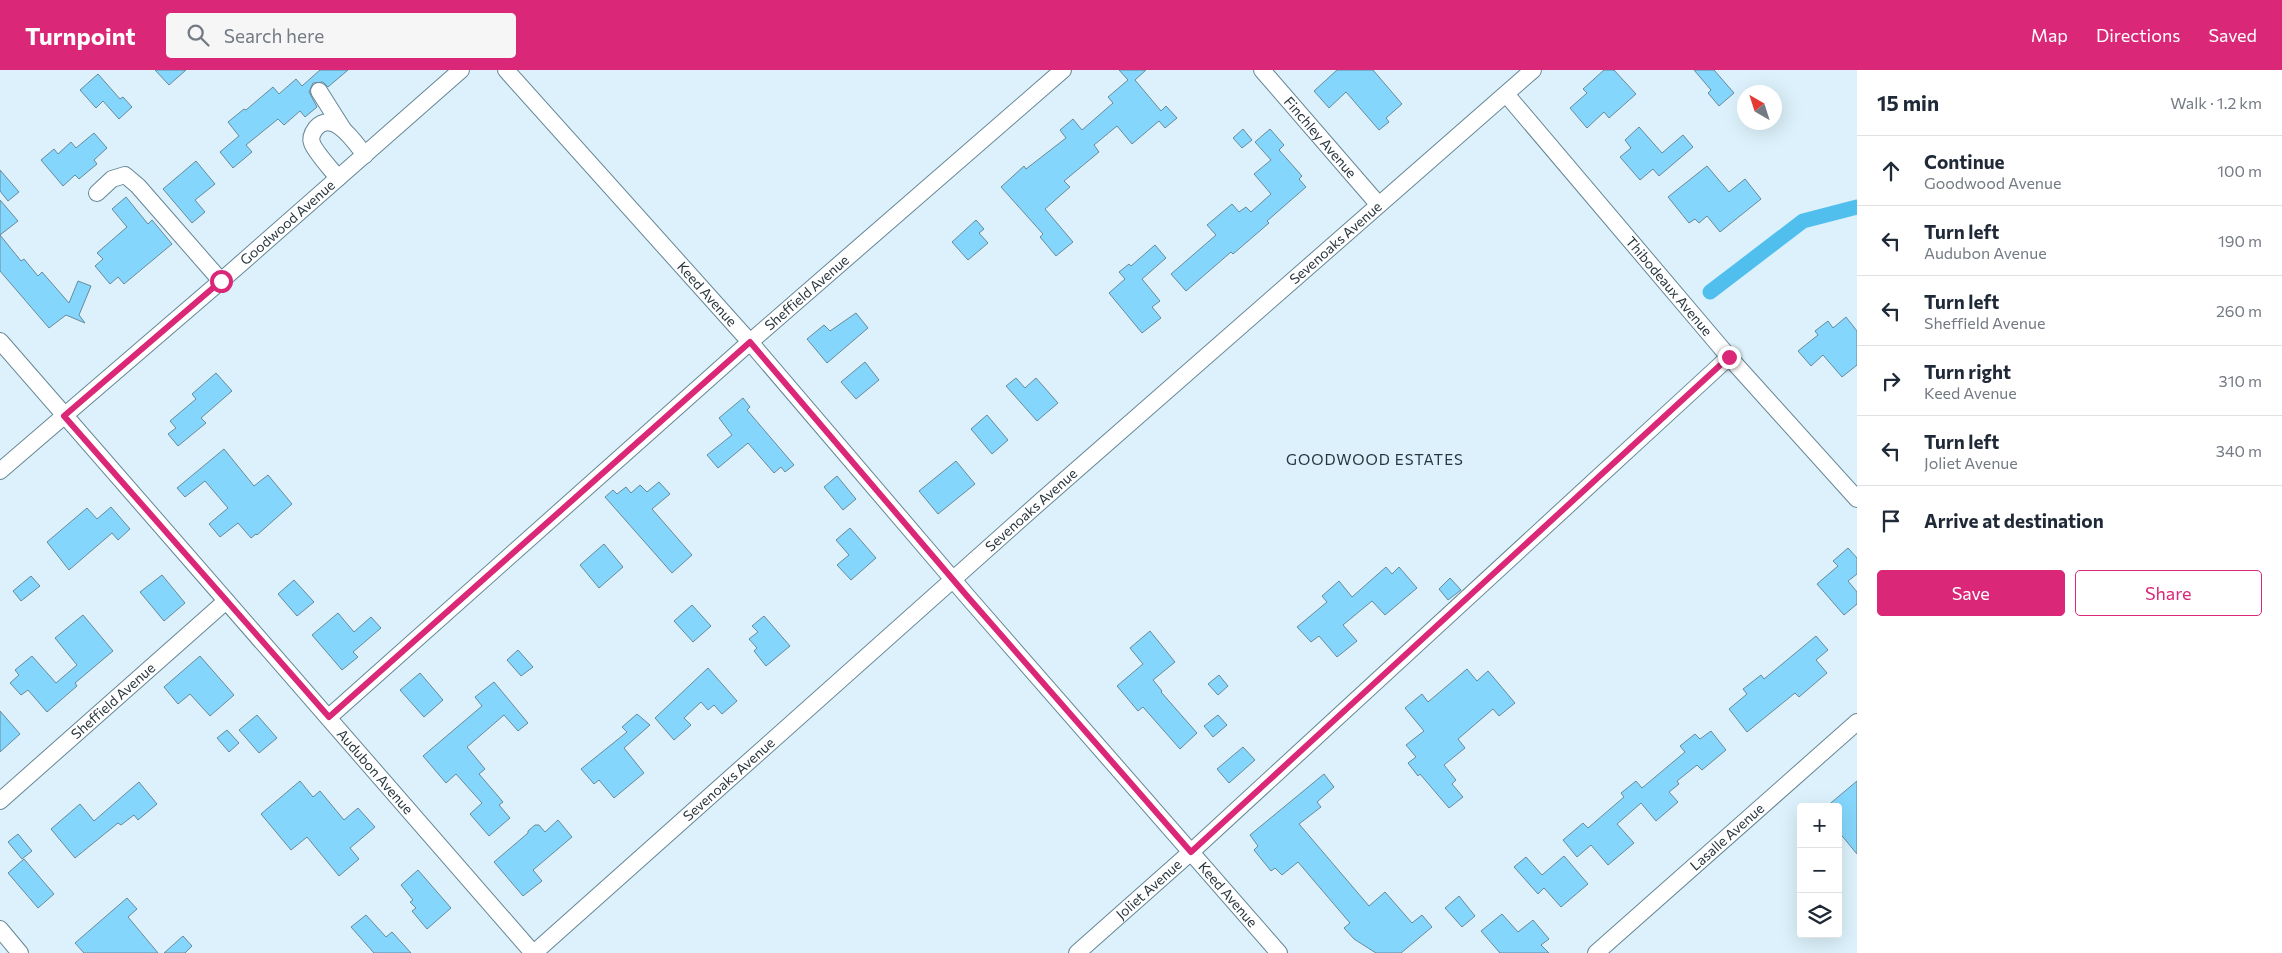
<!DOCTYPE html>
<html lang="en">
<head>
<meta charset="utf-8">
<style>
  body { margin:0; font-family:Commissioner,sans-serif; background:#f6f6f7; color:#1f2937 }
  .controls { position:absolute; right:15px; bottom:15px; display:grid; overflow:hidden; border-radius:5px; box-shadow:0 5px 20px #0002 }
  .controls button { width:45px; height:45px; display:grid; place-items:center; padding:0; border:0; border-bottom:1px solid #e0e1e3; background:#fff; color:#1f2937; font:25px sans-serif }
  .compass { position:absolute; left:1737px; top:15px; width:45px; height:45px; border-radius:50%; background:#fff; box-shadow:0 5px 20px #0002; rotate:321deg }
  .stop { position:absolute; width:15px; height:15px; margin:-11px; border:4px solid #db2777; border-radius:50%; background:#fff }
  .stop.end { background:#db2777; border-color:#fff; box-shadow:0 1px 5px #0008 }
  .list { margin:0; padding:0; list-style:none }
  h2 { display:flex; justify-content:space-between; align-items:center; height:65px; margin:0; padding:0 20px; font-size:21px }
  h2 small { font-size:16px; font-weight:400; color:#747a83 }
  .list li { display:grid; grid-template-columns:32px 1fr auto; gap:15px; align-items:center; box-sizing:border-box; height:70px; padding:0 20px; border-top:1px solid #e0e1e3 }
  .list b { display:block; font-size:19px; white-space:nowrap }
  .list p { margin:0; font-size:16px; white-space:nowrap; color:#747a83 }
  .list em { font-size:16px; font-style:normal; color:#747a83 }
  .actions { display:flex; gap:10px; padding:15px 20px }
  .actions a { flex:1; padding:11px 0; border:1px solid #db2777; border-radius:5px; text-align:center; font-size:18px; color:#db2777 }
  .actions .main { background:#db2777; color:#fff }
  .icon { flex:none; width:28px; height:28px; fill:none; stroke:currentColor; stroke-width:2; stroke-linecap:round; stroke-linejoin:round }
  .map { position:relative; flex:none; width:1857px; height:883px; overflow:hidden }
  header { display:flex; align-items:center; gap:30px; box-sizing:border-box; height:70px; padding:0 25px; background:#db2777; color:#fff }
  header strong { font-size:24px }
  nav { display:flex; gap:28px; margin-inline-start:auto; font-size:18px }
  .search { width:350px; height:45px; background:#f6f6f7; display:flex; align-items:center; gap:12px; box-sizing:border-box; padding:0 18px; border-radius:5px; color:#747a83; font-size:19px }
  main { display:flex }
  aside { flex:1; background:#fff }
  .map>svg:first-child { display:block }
</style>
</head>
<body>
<header>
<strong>Turnpoint</strong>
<div class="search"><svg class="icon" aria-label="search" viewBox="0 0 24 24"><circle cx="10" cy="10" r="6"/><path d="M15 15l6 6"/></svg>Search here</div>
<nav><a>Map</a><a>Directions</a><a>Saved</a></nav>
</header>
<main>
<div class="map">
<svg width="1857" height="883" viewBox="0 0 1857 883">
  <rect width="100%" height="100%" fill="#dcf1fb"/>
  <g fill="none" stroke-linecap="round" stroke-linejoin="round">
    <path stroke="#50bfee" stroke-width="15" d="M1710,222L1803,151L1857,137"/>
  </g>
  <g fill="#84d6fc" stroke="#698a9a">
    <path d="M155,0H186L169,15Z"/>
    <path d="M320,0H348L328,17L323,12L313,13L309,22L317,37L305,47L300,41L284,55L278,49L246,75L252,82L233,98L220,82L239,66L228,52L244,39L246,40L273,17L279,24L296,9L302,16Z"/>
    <path d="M1119,0H1146L1135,10L1161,41L1166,36L1177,48L1165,58L1159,51L1132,74L1117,56L1094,75L1099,82L1064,111L1070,117L1045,139L1073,172L1056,186L1040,167L1043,164L1001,117L1024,96L1026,99L1066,68L1060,60L1073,49L1082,60L1113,33L1108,27L1128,10Z"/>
    <path d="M1337,0H1373L1402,34L1386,48L1389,52L1379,60L1346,22L1329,38L1314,21Z"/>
    <path d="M1604,0H1614L1636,24L1609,48L1604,42L1587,58L1570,38L1587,23L1583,19Z"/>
    <path d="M1694,0H1714L1734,23L1719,36L1708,23L1711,20Z"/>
    <path d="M98,4L120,29L123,27L132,37L119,49L103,31L96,38L80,20Z"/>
    <path d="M1639,57L1662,83L1683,65L1693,77L1659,106L1653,99L1640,110L1620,87L1631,78L1625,70Z"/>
    <path d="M1243,59L1252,70L1242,78L1233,68Z"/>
    <path d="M1270,59L1284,75L1279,80L1302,106L1299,109L1306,117L1267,151L1269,153L1233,184L1231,182L1186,221L1171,204L1216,165L1207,155L1232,134L1239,142L1246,137L1251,142L1271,124L1254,104L1271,90L1255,72Z"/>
    <path d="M94,63L107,78L94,90L97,94L79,109L75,105L63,116L41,90L54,79L58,84L71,72L76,78Z"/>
    <path d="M196,91L215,114L195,130L205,142L192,153L163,119Z"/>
    <path d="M1707,96L1729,122L1745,109L1761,129L1720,162L1707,146L1699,153L1695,149L1689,153L1668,127Z"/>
    <path d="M0,100L19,122L8,131L0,121Z"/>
    <path d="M126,127L148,154L152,150L172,174L124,214L118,207L110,214L95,196L103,189L97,183L127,157L112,139Z"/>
    <path d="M0,130L18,151L0,165L21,191L24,189L38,206L42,202L69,233L78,211L91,216L79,245L85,253L66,245L49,258L0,201Z"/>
    <path d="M976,150L984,159L979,163L988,173L968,190L952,172Z"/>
    <path d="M1155,175L1166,188L1142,209L1160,231L1152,237L1161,248L1142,263L1109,223L1125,209L1119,202L1129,194L1131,196Z"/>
    <path d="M856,243L868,258L827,293L807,269L824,255L830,261Z"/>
    <path d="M1846,247L1857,261V295L1842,307L1823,285L1811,296L1798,281L1818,265L1815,261L1828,251L1833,258Z"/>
    <path d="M865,292L879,310L856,329L841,312Z"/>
    <path d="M216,303L232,321L201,348L206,353L178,376L168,364L176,358L170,351L196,329L192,324Z"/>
    <path d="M1016,308L1025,318L1036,308L1058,333L1037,351L1006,316Z"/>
    <path d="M743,328L750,337L747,340L794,395L785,402L781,397L774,403L748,373L718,398L707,385L732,365L719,348Z"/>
    <path d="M987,345L1008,370L992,384L971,359Z"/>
    <path d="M224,379L254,416L268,405L292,434L257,465L256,464L251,468L238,453L220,467L209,454L228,438L205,411L185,427L177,418Z"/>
    <path d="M956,391L975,414L938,444L919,421Z"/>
    <path d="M837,406L856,429L843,440L824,417Z"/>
    <path d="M659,412L670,424L652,439L692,485L672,503L605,427L613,420L617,424L626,417L631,423L640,415L647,422Z"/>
    <path d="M111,437L130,459L118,470L112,463L69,500L47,472L87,438L97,449Z"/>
    <path d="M850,458L876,488L851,510L837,495L849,485L836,470Z"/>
    <path d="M604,474L623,497L599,518L580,495Z"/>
    <path d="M1848,478L1857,488V504L1848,511L1857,522V534L1844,545L1817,514L1838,496L1833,491Z"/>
    <path d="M1386,497L1392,504L1399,497L1417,518L1385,545L1372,531L1343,555L1357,571L1337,587L1319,566L1311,572L1297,557L1327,532L1322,526L1339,511L1352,527Z"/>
    <path d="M162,505L185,533L164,551L140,522Z"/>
    <path d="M31,506L40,516L21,531L13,521Z"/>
    <path d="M1450,508L1461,520L1448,530L1439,519Z"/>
    <path d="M294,510L314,532L297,546L278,524Z"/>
    <path d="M692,535L711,556L693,572L674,551Z"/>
    <path d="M338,543L354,562L371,547L381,558L353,582L358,587L342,600L312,565Z"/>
    <path d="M83,545L113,581L75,613L77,616L47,642L28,620L21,625L10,613L19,605L15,600L32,586L56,613L77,595L55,568Z"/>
    <path d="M764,546L790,576L766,596L754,581L757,578L749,569L758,562L752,556Z"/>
    <path d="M1150,561L1175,592L1153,610L1162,621L1161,622L1197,663L1180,679L1143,637L1138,641L1117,616L1143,594L1130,578Z"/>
    <path d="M1816,566L1828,580L1816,590L1827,603L1799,627L1795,623L1747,662L1729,639L1747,624L1743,619L1761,605L1764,609Z"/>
    <path d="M518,580L533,597L521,606L507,590Z"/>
    <path d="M200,586L234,625L210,646L190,624L178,634L164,617Z"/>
    <path d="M708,598L737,631L722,644L714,635L708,640L701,632L684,648L691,655L674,670L655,648Z"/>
    <path d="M1467,599L1477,611L1488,601L1515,633L1499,646L1493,639L1458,669L1465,678L1444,695L1456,710L1452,714L1463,727L1449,738L1420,704L1418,706L1408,693L1416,687L1406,675L1424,661L1405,638L1422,624L1428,632Z"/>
    <path d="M420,603L443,630L424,647L400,620Z"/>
    <path d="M1219,605L1228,616L1218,625L1208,614Z"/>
    <path d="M494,612L528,653L518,661L504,645L467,677L485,699L479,704L503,732L499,735L510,748L489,766L470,744L482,733L456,704L446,713L423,686L482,636L475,627Z"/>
    <path d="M0,641L20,664L0,682Z"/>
    <path d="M637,644L650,655L624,678L644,703L614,728L599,710L594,714L581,699L627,662L622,657Z"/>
    <path d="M257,645L277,668L259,683L239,660Z"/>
    <path d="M1218,645L1227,655L1213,667L1204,656Z"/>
    <path d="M227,660L239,673L229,682L217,668Z"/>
    <path d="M1711,661L1726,680L1702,700L1697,695L1677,711L1679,714L1669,722L1678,732L1656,751L1641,733L1617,754L1634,773L1608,795L1591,775L1577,787L1563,770L1583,753L1588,758L1624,727L1621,723L1636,711L1642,718L1685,682L1680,676L1695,664L1700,669Z"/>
    <path d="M1243,677L1255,690L1229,713L1217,699Z"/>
    <path d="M1324,704L1334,717L1317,732L1321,737L1299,754L1369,836L1385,822L1412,853L1422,845L1432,857L1401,883H1376L1354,869L1344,858L1350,853L1298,792L1282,805L1275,798L1271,801L1254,780L1258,776L1250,765Z"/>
    <path d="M300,711L313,727L320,721L344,750L358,738L375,757L350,778L359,789L339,806L307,767L291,780L261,744Z"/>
    <path d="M1857,711V784L1838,761V737H1826Z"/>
    <path d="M139,712L157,734L138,750L134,745L121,755L118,753L75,788L51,759L80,734L94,751Z"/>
    <path d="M558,750L572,767L533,800L542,811L523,826L494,792L528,763V761L535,755H539L545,762Z"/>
    <path d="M18,764L32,781L22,789L8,772Z"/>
    <path d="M1564,786L1588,814L1561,837L1544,818L1538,824L1514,797L1526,787L1542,805Z"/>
    <path d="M24,789L54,824L38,838L8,803Z"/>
    <path d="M418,800L451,838L427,859L412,841L416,838L410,832L413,830L401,815Z"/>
    <path d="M1459,826L1475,846L1462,857L1445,838Z"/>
    <path d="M127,828L137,839L128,847L158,883H84L75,873Z"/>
    <path d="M1502,844L1518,862L1533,850L1549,869L1541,875L1549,883H1500L1481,861Z"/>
    <path d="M366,845L386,867L392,862L411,883H374L351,857Z"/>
    <path d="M183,866L192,876L185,883H164Z"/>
  </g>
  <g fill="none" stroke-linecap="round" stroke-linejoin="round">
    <defs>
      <g id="minor">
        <path id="s1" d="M506,0L750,272L967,526L1279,883"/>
        <path id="s2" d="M1262,0L1378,134"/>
        <path d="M319,21L343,59"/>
        <path id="s3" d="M1506,24L1729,287L1857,429"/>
        <path d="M338,108C332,100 315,82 312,73C310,68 313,62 316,58C334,39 355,73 365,85"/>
        <path d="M97,123L112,109L125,105L138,116L221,211"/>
        <path id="s4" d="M0,271L533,883"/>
        <path id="s5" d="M0,401L221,211L461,0"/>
        <path id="s6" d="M329,647L750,272L1063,0"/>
        <path id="s7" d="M0,731L226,531"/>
        <path d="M0,859L20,883"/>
        <path id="s8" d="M534,883L1041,431L1533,0"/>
        <path id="s9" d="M1077,883L1191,782L1729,287"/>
        <path id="s10" d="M1596,883L1857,652"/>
      </g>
    </defs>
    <use href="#minor" stroke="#658696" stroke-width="18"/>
    <use href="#minor" stroke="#fff" stroke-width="16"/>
  </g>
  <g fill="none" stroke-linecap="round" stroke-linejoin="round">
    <path stroke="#db2777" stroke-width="6" d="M221,211L64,346L329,647L750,272L967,526L1191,782L1729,287"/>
  </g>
  <g text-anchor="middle" stroke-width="4.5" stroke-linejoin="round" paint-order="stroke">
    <g font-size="14" fill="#27353c" stroke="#dcf1fb">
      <text dy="5" stroke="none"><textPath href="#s2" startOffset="89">Finchley Avenue</textPath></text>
      <text dy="5" stroke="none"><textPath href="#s5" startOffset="380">Goodwood Avenue</textPath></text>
      <text dy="5" stroke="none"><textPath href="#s8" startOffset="1071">Sevenoaks Avenue</textPath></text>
      <text dy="5" stroke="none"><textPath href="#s3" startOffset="252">Thibodeaux Avenue</textPath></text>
      <text dy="5" stroke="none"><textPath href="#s6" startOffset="639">Sheffield Avenue</textPath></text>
      <text dy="5" stroke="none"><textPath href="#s1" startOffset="301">Keed Avenue</textPath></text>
      <text dy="5" stroke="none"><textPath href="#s8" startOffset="666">Sevenoaks Avenue</textPath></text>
      <text dy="5" stroke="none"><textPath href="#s7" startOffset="151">Sheffield Avenue</textPath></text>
      <text dy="5" stroke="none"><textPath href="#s4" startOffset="571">Audubon Avenue</textPath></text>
      <text dy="5" stroke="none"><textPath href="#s8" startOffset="261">Sevenoaks Avenue</textPath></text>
      <text dy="5" stroke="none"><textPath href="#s10" startOffset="175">Lasalle Avenue</textPath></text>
      <text dy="5" stroke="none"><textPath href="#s9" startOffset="96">Joliet Avenue</textPath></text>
      <text dy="5" stroke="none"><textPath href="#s1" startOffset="1096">Keed Avenue</textPath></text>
    </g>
    <g font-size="15" letter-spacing="1" fill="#27353c" stroke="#dcf1fb">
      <text x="1375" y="395">GOODWOOD ESTATES</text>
    </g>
  </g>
</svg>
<div class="controls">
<button>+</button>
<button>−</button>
<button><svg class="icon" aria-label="layers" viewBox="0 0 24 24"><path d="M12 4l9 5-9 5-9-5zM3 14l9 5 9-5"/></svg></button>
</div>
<svg class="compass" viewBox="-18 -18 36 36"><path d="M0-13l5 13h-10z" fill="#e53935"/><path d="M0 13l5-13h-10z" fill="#747a83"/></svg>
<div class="stop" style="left:221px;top:211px"></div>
<div class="stop end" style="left:1729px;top:287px"></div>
</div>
<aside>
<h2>15 min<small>Walk · 1.2 km</small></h2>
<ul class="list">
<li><svg class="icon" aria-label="ahead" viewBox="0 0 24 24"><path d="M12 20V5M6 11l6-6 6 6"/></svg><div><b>Continue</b><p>Goodwood Avenue</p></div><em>100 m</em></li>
<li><svg class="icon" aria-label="left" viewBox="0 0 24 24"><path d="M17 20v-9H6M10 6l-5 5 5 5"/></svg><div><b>Turn left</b><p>Audubon Avenue</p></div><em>190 m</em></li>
<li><svg class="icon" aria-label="left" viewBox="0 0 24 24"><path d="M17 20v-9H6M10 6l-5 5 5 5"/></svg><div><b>Turn left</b><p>Sheffield Avenue</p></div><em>260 m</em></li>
<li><svg class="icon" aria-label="right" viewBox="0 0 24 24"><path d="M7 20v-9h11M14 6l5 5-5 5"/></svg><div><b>Turn right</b><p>Keed Avenue</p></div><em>310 m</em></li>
<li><svg class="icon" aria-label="left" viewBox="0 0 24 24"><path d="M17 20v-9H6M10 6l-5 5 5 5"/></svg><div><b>Turn left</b><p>Joliet Avenue</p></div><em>340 m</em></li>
<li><svg class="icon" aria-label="arrive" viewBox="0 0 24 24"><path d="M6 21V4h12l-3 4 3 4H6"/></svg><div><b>Arrive at destination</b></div></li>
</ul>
<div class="actions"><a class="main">Save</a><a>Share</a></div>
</aside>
</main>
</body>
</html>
